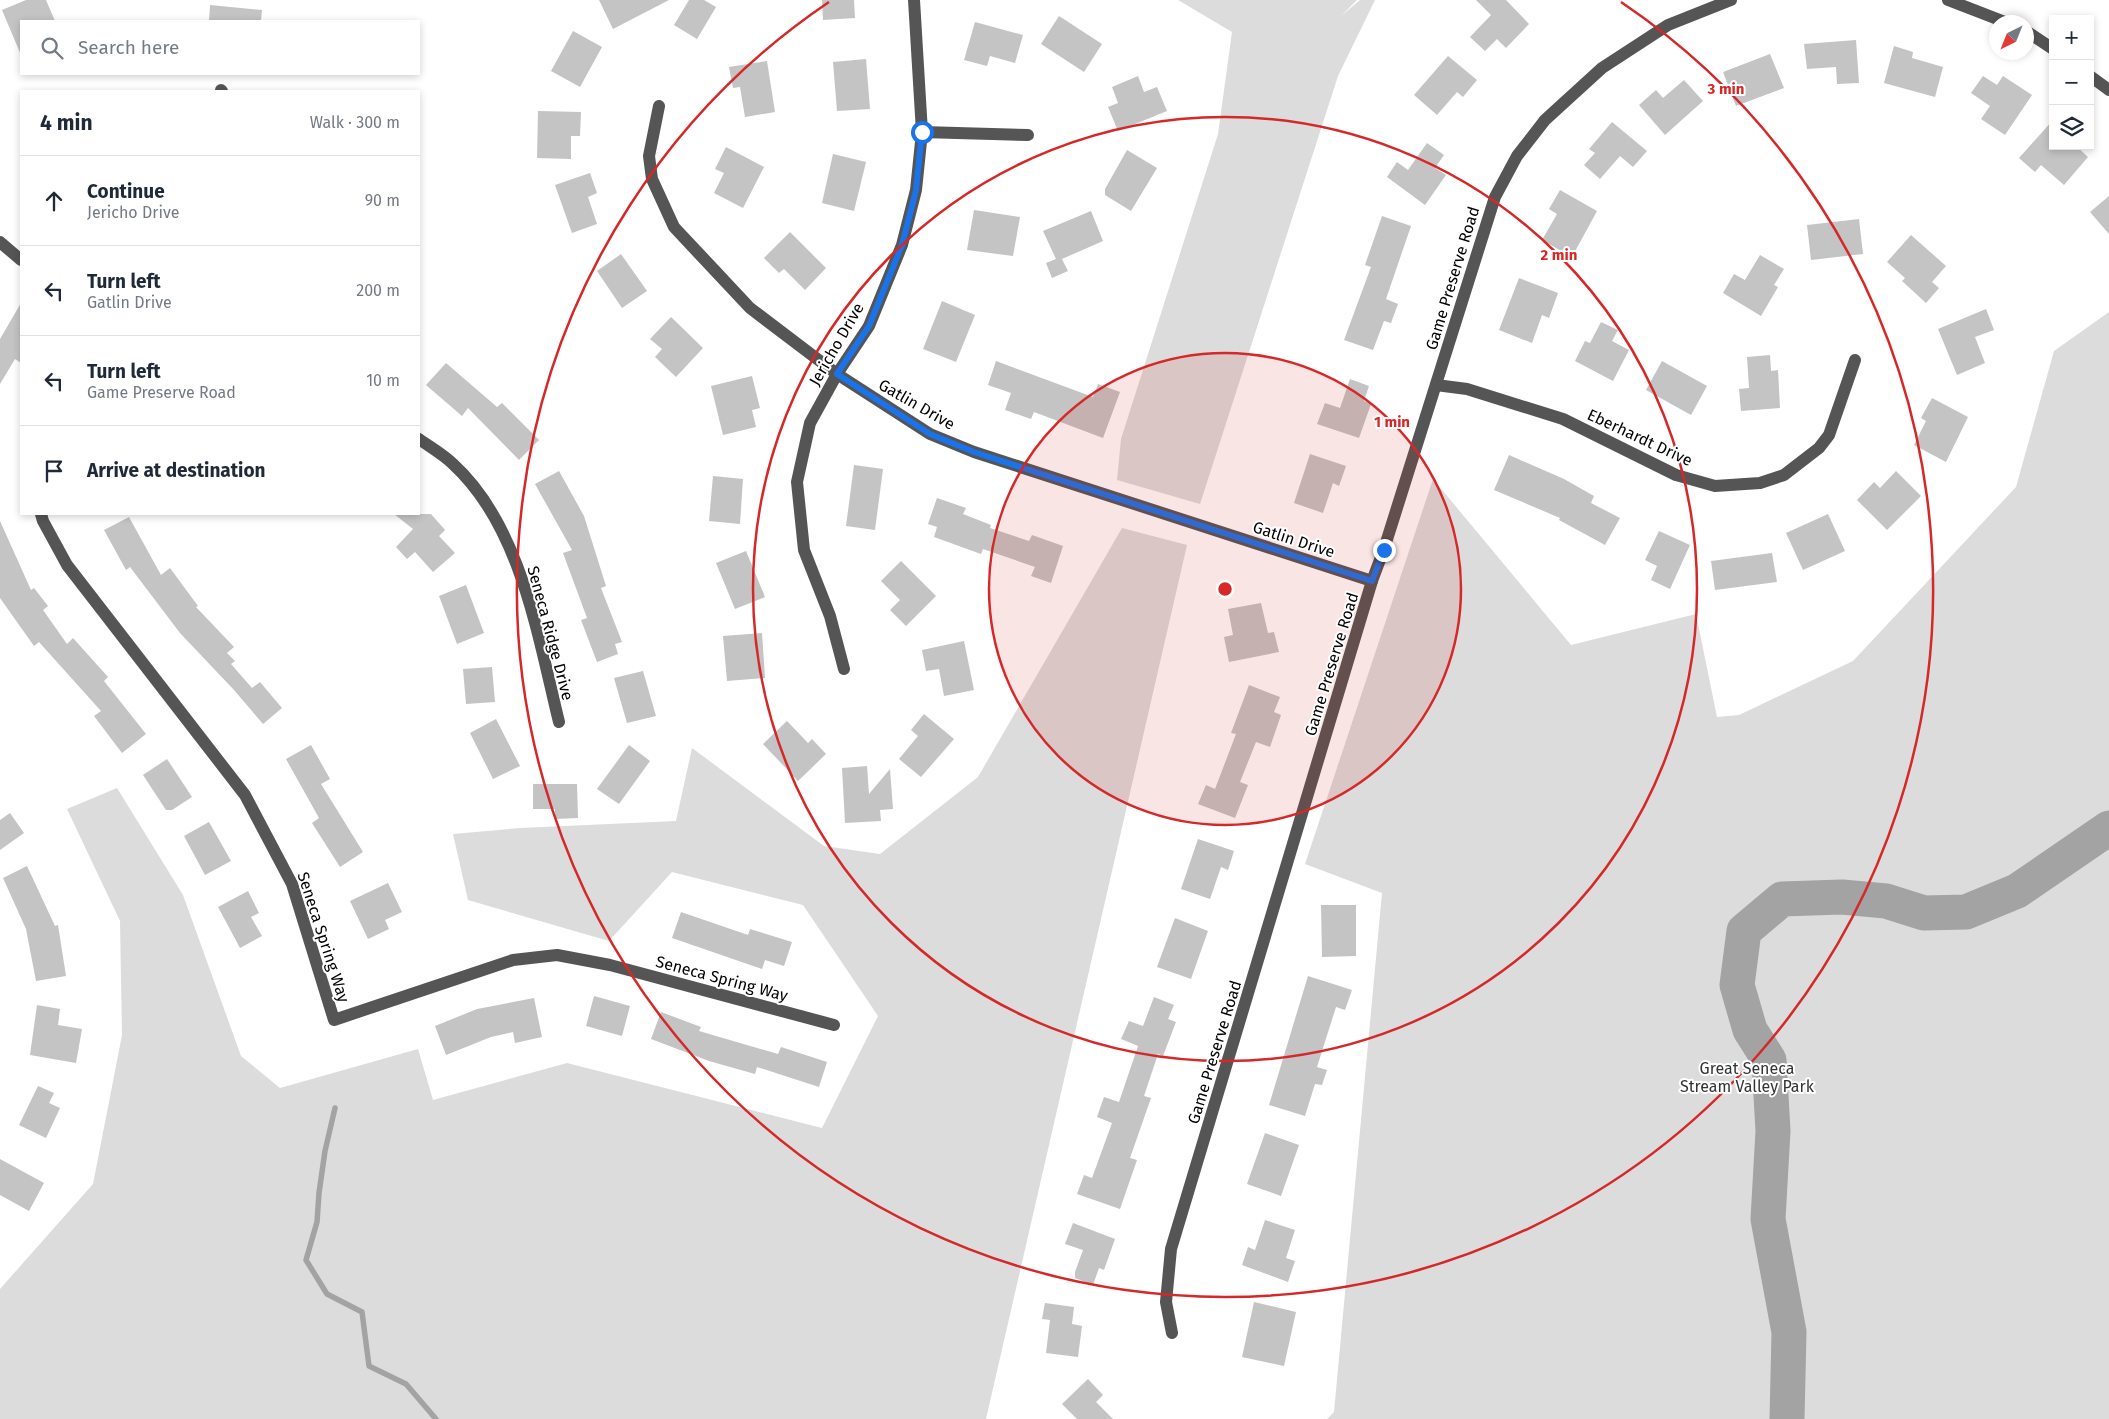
<!DOCTYPE html>
<html lang="en">
<head>
<meta charset="utf-8">
<style>
  body { margin:0; font-family:"Fira Sans",sans-serif; background:#f2f2f3; color:#1f2937 }
  .controls { position:absolute; right:15px; top:15px; display:grid; overflow:hidden; border-radius:0px; box-shadow:0 2px 8px #0003 }
  .controls button { width:45px; height:45px; display:grid; place-items:center; padding:0; border:0; border-bottom:1px solid #e0e1e3; background:#fff; color:#1f2937; font:25px sans-serif }
  .compass { position:absolute; left:1989px; top:15px; width:45px; height:45px; border-radius:50%; background:#fff; box-shadow:0 2px 8px #0003; rotate:223deg }
  .stop { position:absolute; width:15px; height:15px; margin:-11px; border:4px solid #1a73e8; border-radius:50%; background:#fff }
  .stop.end { background:#1a73e8; border-color:#fff; box-shadow:0 1px 5px #0008 }
  .list { margin:0; padding:0; list-style:none }
  h2 { display:flex; justify-content:space-between; align-items:center; height:65px; margin:0; padding:0 20px; font-size:21px }
  h2 small { font-size:16px; font-weight:400; color:#747a83 }
  .list li { display:grid; grid-template-columns:32px 1fr auto; gap:15px; align-items:center; box-sizing:border-box; height:90px; padding:0 20px; border-top:1px solid #e0e1e3 }
  .list b { display:block; font-size:19px; white-space:nowrap }
  .list p { margin:0; font-size:16px; white-space:nowrap; color:#747a83 }
  .list em { font-size:16px; font-style:normal; color:#747a83 }
  .icon { flex:none; width:28px; height:28px; fill:none; stroke:currentColor; stroke-width:2; stroke-linecap:round; stroke-linejoin:round }
  .map { position:relative; flex:none; width:2109px; height:1419px; overflow:hidden }
  .search { position:absolute; background:#fff; box-shadow:0 2px 8px #0003; left:20px; top:20px; width:400px; height:55px; display:flex; align-items:center; gap:12px; box-sizing:border-box; padding:0 18px; border-radius:0px; color:#747a83; font-size:19px }
  .panel { position:absolute; background:#fff; box-shadow:0 2px 8px #0003; left:20px; top:90px; width:400px; height:425px; border-radius:0px }
  .map>svg:first-child { display:block }
</style>
</head>
<body>
<div class="map">
<svg width="2109" height="1419" viewBox="0 0 2109 1419">
  <rect width="100%" height="100%" fill="#fff"/>
  <g fill="#dcdcdc">
    <path d="M1178,0H1357L1341,16L1360,0H1375L1338,76L1200,504L1117,480L1121,439L1218,134L1232,32Z"/>
    <path d="M2109,312V1419H1327L1334,1412L1382,893L1305,864L1433,479L1571,645L1696,614L1717,717L1739,715L1853,661L2016,487L2054,351Z"/>
    <path d="M1122,528L1187,545L986,1419H0V1289L93,1184L122,1035L120,921L67,809L117,788L183,895L241,1056L280,1088L418,1049L433,1100L567,1063L822,1128L878,1016L803,905L672,872L609,941L468,900L453,834L520,828L676,821L692,748L824,846L880,854L978,777Z"/>
  </g>
  <g fill="none" stroke-linecap="round" stroke-linejoin="round">
    <path stroke="#a3a3a3" stroke-width="5.5" d="M335,1108L325,1151L319,1193L317,1222L306,1260L327,1294L362,1312L369,1366L406,1384L436,1419"/>
    <path stroke="#a3a3a3" stroke-width="35" d="M1787,1419L1789,1332L1768,1219L1773,1131L1769,1060L1750,1030L1737,985L1744,931L1782,899L1842,897L1886,901L1924,913L1966,912L2017,891L2109,828"/>
  </g>
  <g fill="#c4c4c4">
    <path d="M26,0H46L55,21H21V55L2,10Z"/>
    <path d="M599,0H669L613,29Z"/>
    <path d="M689,0H704L716,7L697,39L674,25Z"/>
    <path d="M822,0H854L855,18L823,20Z"/>
    <path d="M1476,0H1506L1529,24L1506,48L1497,39L1485,51L1470,37L1491,15Z"/>
    <path d="M210,5L262,10L261,21H209Z"/>
    <path d="M1059,16L1102,44L1084,72L1041,44Z"/>
    <path d="M975,22L1023,35L1015,63L990,56L987,66L964,60Z"/>
    <path d="M573,31L602,47L580,87L551,71Z"/>
    <path d="M1856,40L1859,83L1837,84L1836,67L1807,69L1804,44Z"/>
    <path d="M1894,46L1913,52L1912,58L1943,67L1935,97L1884,83Z"/>
    <path d="M1770,54L1784,88L1736,106L1723,72Z"/>
    <path d="M1448,56L1477,80L1463,97L1457,92L1437,115L1414,95Z"/>
    <path d="M866,59L870,109L837,111L833,62Z"/>
    <path d="M767,61L775,112L745,117L740,87L733,88L729,67Z"/>
    <path d="M1138,76L1144,92L1157,87L1167,111L1118,131L1108,107L1118,103L1112,87Z"/>
    <path d="M1983,76L1997,85L2003,76L2032,95L2005,135L1981,119L1990,106L1971,93Z"/>
    <path d="M1684,80L1703,101L1665,135L1639,105L1656,90L1663,98Z"/>
    <path d="M538,111L581,112L580,136H571V159L537,158Z"/>
    <path d="M2053,120V146H2076L2088,157L2064,185L2041,165L2035,172L2019,158Z"/>
    <path d="M1612,122L1647,151L1633,167L1620,156L1600,179L1584,165L1595,153L1589,149Z"/>
    <path d="M1427,143L1444,155L1435,168L1446,175L1425,205L1387,177L1397,162L1408,170Z"/>
    <path d="M726,147L764,167L743,208L714,193L724,173L715,169Z"/>
    <path d="M1127,150L1157,168L1131,211L1105,195V189Z"/>
    <path d="M833,154L866,162L854,211L822,203Z"/>
    <path d="M590,173L597,193L588,197L597,224L572,233L555,185Z"/>
    <path d="M1560,190L1597,211L1572,257L1542,240L1557,214L1549,209Z"/>
    <path d="M2109,196V234L2090,212Z"/>
    <path d="M974,210L1020,217L1013,256L967,250Z"/>
    <path d="M1091,211L1103,241L1062,259L1068,271L1052,278L1046,263L1056,259L1043,231Z"/>
    <path d="M1382,216L1411,226L1386,299L1398,304L1391,323L1384,321L1373,350L1344,340L1371,267L1365,265Z"/>
    <path d="M1859,219L1863,254L1811,260L1807,225Z"/>
    <path d="M790,232L826,268L805,290L784,269L779,273L764,258Z"/>
    <path d="M1911,235L1946,266L1932,282L1939,288L1926,303L1902,281L1905,278L1887,262Z"/>
    <path d="M621,254L647,291L622,308L597,271Z"/>
    <path d="M1760,255L1784,269L1774,285L1778,287L1761,316L1723,293L1734,274L1745,280Z"/>
    <path d="M1519,278L1558,293L1549,318L1542,315L1532,343L1499,330Z"/>
    <path d="M942,301L975,315L956,362L923,349Z"/>
    <path d="M21,303V363L15,359L0,384V339Z"/>
    <path d="M1986,309L1994,330L1975,337L1985,363L1957,375L1938,329Z"/>
    <path d="M671,317L703,348L676,377L655,357L662,349L650,339Z"/>
    <path d="M1601,322L1618,330L1612,341L1629,350L1613,381L1575,361L1585,341L1590,343Z"/>
    <path d="M1770,355L1771,371L1778,370L1780,408L1741,411L1739,389L1749,388L1747,357Z"/>
    <path d="M996,361L1093,397L1098,384L1120,392L1103,438L1034,412L1031,419L1005,410L1011,393L988,385Z"/>
    <path d="M1662,361L1707,386L1691,415L1646,390Z"/>
    <path d="M446,363L497,407L502,403L539,440L519,460L468,408L462,416L426,385Z"/>
    <path d="M752,376L760,408L752,410L756,427L723,435L711,386Z"/>
    <path d="M1350,379L1369,386L1364,401L1371,404L1359,438L1317,424L1325,403L1340,408Z"/>
    <path d="M1932,398L1968,417L1946,462L1914,445L1926,421L1921,418Z"/>
    <path d="M1310,454L1346,466L1339,486L1333,483L1323,513L1294,503Z"/>
    <path d="M1509,455L1564,479L1594,496L1591,503L1620,518L1605,545L1559,520L1560,518L1494,490Z"/>
    <path d="M854,465L883,469L875,530L846,526Z"/>
    <path d="M559,471L584,516L606,586L601,588L622,642L615,644L618,654L597,662L581,620L587,618L563,553L572,550L535,484Z"/>
    <path d="M1896,471L1921,496L1887,530L1857,500L1874,482L1880,488Z"/>
    <path d="M713,476L743,479L740,524L709,521Z"/>
    <path d="M937,498L966,508L963,514L991,525L990,528L1029,541L1032,535L1063,546L1051,583L1031,576L1035,567L983,549L981,554L934,537L937,527L928,524Z"/>
    <path d="M394,514H431L445,530L439,536L455,553L433,572L415,552L407,559L396,547L413,529Z"/>
    <path d="M1828,514L1845,551L1803,570L1786,533Z"/>
    <path d="M129,517L161,575L170,568L198,606L196,607L234,647L227,653L235,661L231,664L252,688L260,682L282,708L263,724L234,690L180,633L130,567L126,570L104,530Z"/>
    <path d="M0,521L31,590L34,588L48,606L43,610L67,644L73,638L108,677L104,681L146,734L122,753L94,716L101,711L39,642L34,646L0,598Z"/>
    <path d="M1659,531L1690,545L1670,589L1651,580L1657,566L1645,560Z"/>
    <path d="M746,551L765,597L735,609L716,563Z"/>
    <path d="M1772,553L1777,582L1715,590L1711,561Z"/>
    <path d="M901,561L936,596L906,626L890,610L900,600L881,581Z"/>
    <path d="M466,585L484,633L457,644L439,596Z"/>
    <path d="M1261,603L1268,633L1274,632L1279,652L1229,662L1224,637L1233,635L1228,609Z"/>
    <path d="M762,633L765,678L727,681L723,636Z"/>
    <path d="M964,641L974,690L944,696L939,669L926,671L922,650Z"/>
    <path d="M492,667L495,702L466,704L463,669Z"/>
    <path d="M643,671L656,716L627,723L614,678Z"/>
    <path d="M1249,685L1280,697L1274,712L1281,715L1270,747L1256,742L1240,782L1248,785L1235,818L1198,804L1206,785L1215,789L1236,734L1231,733Z"/>
    <path d="M924,714L954,739L921,777L899,759L918,736L911,730Z"/>
    <path d="M496,719L520,766L493,779L470,733Z"/>
    <path d="M787,721L808,743L812,739L826,754L798,781L763,744Z"/>
    <path d="M311,745L330,779L321,784L363,852L340,867L312,823L319,818L286,759Z"/>
    <path d="M629,745L650,761L619,804L597,789Z"/>
    <path d="M167,759L192,797L172,810H166L143,775Z"/>
    <path d="M867,766L869,794L890,769L893,809L880,810L881,821L845,823L842,768Z"/>
    <path d="M533,784H577L578,818L555,819V809H533Z"/>
    <path d="M10,813L24,833L0,850V820Z"/>
    <path d="M209,822L231,861L205,875L184,836Z"/>
    <path d="M1198,839L1234,851L1228,870L1221,867L1210,899L1181,889Z"/>
    <path d="M27,866L55,926L58,925L66,976L36,981L26,929L3,878Z"/>
    <path d="M388,883L402,912L385,920L389,929L368,939L350,901Z"/>
    <path d="M248,891L259,913L251,917L262,936L240,948L218,907Z"/>
    <path d="M1321,905H1356V956L1322,957Z"/>
    <path d="M681,912L748,935L750,929L792,942L784,966L765,960L762,969L672,938Z"/>
    <path d="M1175,918L1208,931L1191,979L1157,967Z"/>
    <path d="M1308,976L1352,990L1345,1010L1336,1007L1317,1067L1327,1070L1322,1085L1315,1084L1305,1116L1269,1105Z"/>
    <path d="M594,996L630,1006L622,1036L586,1026Z"/>
    <path d="M1154,997L1174,1005L1168,1019L1176,1022L1163,1056L1158,1054L1144,1096L1151,1098L1130,1158L1137,1160L1120,1209L1077,1194L1084,1175L1092,1178L1112,1123L1097,1117L1104,1097L1119,1102L1138,1046L1121,1039L1129,1021L1143,1026Z"/>
    <path d="M534,998L542,1037L515,1043L513,1032L491,1037L446,1055L435,1026L477,1009Z"/>
    <path d="M37,1005L60,1009L58,1025L82,1029L76,1063L30,1055Z"/>
    <path d="M661,1012L701,1027L699,1031L778,1054L781,1047L827,1062L819,1087L757,1067L755,1074L709,1061L651,1039Z"/>
    <path d="M38,1086L54,1093L49,1103L60,1108L46,1138L19,1125Z"/>
    <path d="M1265,1133L1299,1145L1281,1196L1247,1184Z"/>
    <path d="M0,1159L44,1183L29,1211L0,1195Z"/>
    <path d="M1265,1220L1295,1230L1286,1258L1295,1261L1288,1282L1242,1265L1248,1247L1255,1250Z"/>
    <path d="M1073,1223L1115,1239L1104,1270L1099,1268L1093,1285L1075,1278V1272L1083,1250L1065,1244Z"/>
    <path d="M1254,1302L1296,1312L1284,1366L1242,1357Z"/>
    <path d="M1045,1303L1074,1307L1072,1324L1082,1326L1078,1357L1046,1353L1050,1320L1042,1319Z"/>
    <path d="M1088,1379L1103,1395L1096,1402L1113,1419H1077L1062,1404Z"/>
  </g>
  <g fill="none" stroke-linecap="round" stroke-linejoin="round">
    <g stroke="#555" stroke-width="12">
      <path d="M1948,0L2005,22"/>
      <path d="M2026,31L2053,49"/>
      <path d="M2090,76L2109,90"/>
      <path d="M221,90L222,91"/>
      <path d="M659,106L649,156L652,179L674,227L750,308L837,374L930,434L974,452L1372,581"/>
      <path d="M922,132L1028,135"/>
      <path d="M0,242L21,260"/>
      <path d="M1436,385L1467,389L1563,419L1676,475L1715,486L1760,483L1784,475L1819,448L1829,435L1855,360"/>
      <path d="M419,439C430,447 443,454 453,464C521,526 538,637 559,722"/>
      <path d="M41,514L43,521L67,565L245,795L292,884L334,1020L513,960L557,955L610,965L834,1025"/>
      <path d="M844,669L830,616L804,550L797,482L810,423L837,374L869,326L902,245L916,190L922,132L914,0"/>
      <path d="M1172,1333L1166,1302L1171,1249L1372,581L1384,549L1495,197L1517,156L1545,120L1602,68L1668,25L1731,0"/>
    </g>
  </g>
  <g fill="none" stroke-linecap="round" stroke-linejoin="round">
    <path stroke="#1a73e8" stroke-width="6" d="M922,132L916,190L902,245L869,326L837,374L930,434L974,452L1372,581L1384,550"/>
  </g>
  <circle cx="1225" cy="589" r="236" fill="#d62828" fill-opacity=".12"/>
  <g fill="none" stroke="#d62828" stroke-width="2.5">
    <circle cx="1225" cy="589" r="236"/>
    <circle cx="1225" cy="589" r="472"/>
    <path d="M1621 2A708 708 0 1 1 829 2"/>
  </g>
  <g text-anchor="middle" stroke-width="4" stroke-linejoin="round" paint-order="stroke">
    <g font-size="16" fill="#000" stroke="#fff">
      <text transform="translate(1452 278) rotate(-73)" y="6">Game Preserve Road</text>
      <text transform="translate(836 344) rotate(-60)" y="6">Jericho Drive</text>
      <text transform="translate(917 404) rotate(30)" y="6">Gatlin Drive</text>
      <text transform="translate(1640 437) rotate(25)" y="6">Eberhardt Drive</text>
      <text transform="translate(1294 539) rotate(18)" y="6">Gatlin Drive</text>
      <text transform="translate(551 633) rotate(75)" y="6">Seneca Ridge Drive</text>
      <text transform="translate(1331 664) rotate(-73)" y="6">Game Preserve Road</text>
      <text transform="translate(324 937) rotate(72)" y="6">Seneca Spring Way</text>
      <text transform="translate(722 978) rotate(15)" y="6">Seneca Spring Way</text>
      <text transform="translate(1214 1052) rotate(-73)" y="6">Game Preserve Road</text>
    </g>
    <g font-size="16" fill="#333" stroke="#fff">
      <text x="1747" y="1074">Great Seneca<tspan x="1747" dy="18">Stream Valley Park</tspan></text>
    </g>
  </g>
  <circle cx="1225" cy="589" r="8" fill="#d62828" stroke="#fff" stroke-width="2.5"/>
  <g font-size="15" text-anchor="middle" font-weight="bold" fill="#d62828" stroke="#fff" stroke-width="4" stroke-linejoin="round" paint-order="stroke">
    <text x="1726" y="94">3 min</text>
    <text x="1559" y="260">2 min</text>
    <text x="1392" y="427">1 min</text>
  </g>
</svg>
<div class="controls">
<button>+</button>
<button>−</button>
<button><svg class="icon" aria-label="layers" viewBox="0 0 24 24"><path d="M12 4l9 5-9 5-9-5zM3 14l9 5 9-5"/></svg></button>
</div>
<svg class="compass" viewBox="-18 -18 36 36"><path d="M0-13l5 13h-10z" fill="#e53935"/><path d="M0 13l5-13h-10z" fill="#747a83"/></svg>
<div class="stop" style="left:922px;top:132px"></div>
<div class="stop end" style="left:1384px;top:550px"></div>
<div class="search"><svg class="icon" aria-label="search" viewBox="0 0 24 24"><circle cx="10" cy="10" r="6"/><path d="M15 15l6 6"/></svg>Search here</div>
<section class="panel">
<h2>4 min<small>Walk · 300 m</small></h2>
<ul class="list">
<li><svg class="icon" aria-label="ahead" viewBox="0 0 24 24"><path d="M12 20V5M6 11l6-6 6 6"/></svg><div><b>Continue</b><p>Jericho Drive</p></div><em>90 m</em></li>
<li><svg class="icon" aria-label="left" viewBox="0 0 24 24"><path d="M17 20v-9H6M10 6l-5 5 5 5"/></svg><div><b>Turn left</b><p>Gatlin Drive</p></div><em>200 m</em></li>
<li><svg class="icon" aria-label="left" viewBox="0 0 24 24"><path d="M17 20v-9H6M10 6l-5 5 5 5"/></svg><div><b>Turn left</b><p>Game Preserve Road</p></div><em>10 m</em></li>
<li><svg class="icon" aria-label="arrive" viewBox="0 0 24 24"><path d="M6 21V4h12l-3 4 3 4H6"/></svg><div><b>Arrive at destination</b></div></li>
</ul>
</section>
</div>
</body>
</html>
